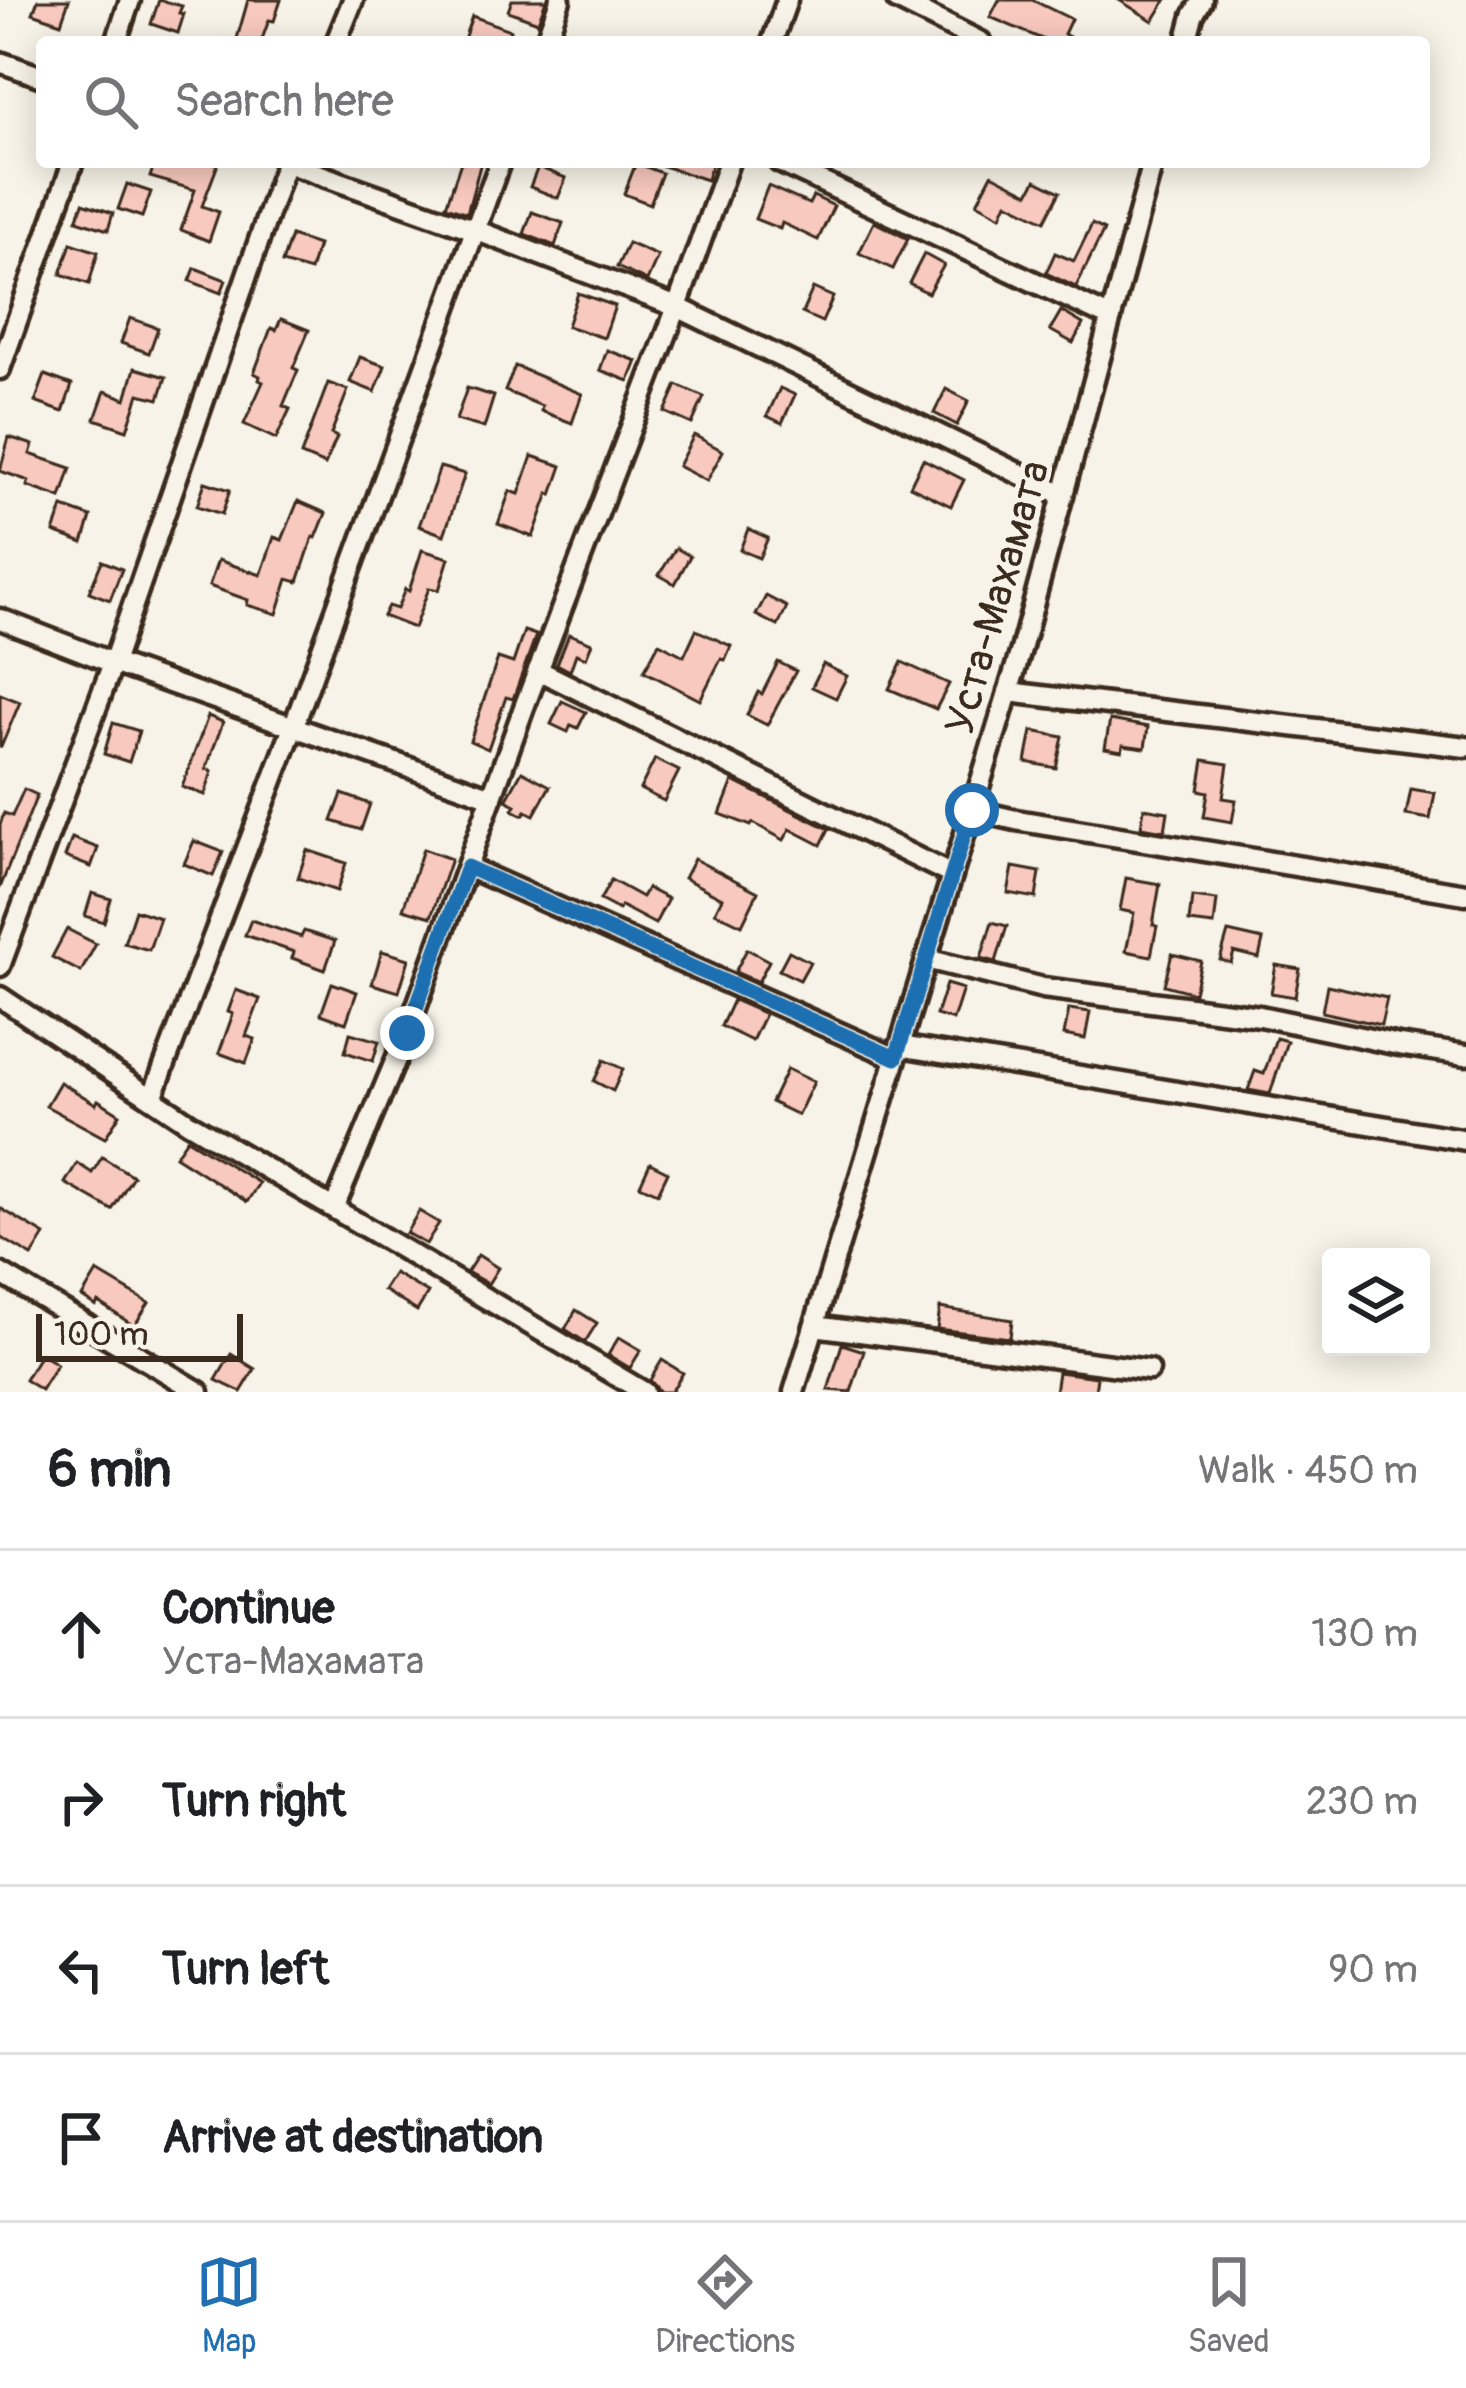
<!DOCTYPE html>
<html lang="en">
<head>
<meta charset="utf-8">
<style>
  body { margin:0; font-family:Pangolin,sans-serif; background:#f6f6f6; color:#202124 }
  .controls { position:absolute; right:36px; bottom:36px; display:grid; overflow:hidden; border-radius:12px; box-shadow:0 6px 30px #0003 }
  .controls button { width:108px; height:108px; display:grid; place-items:center; padding:0; border:0; border-bottom:3px solid #e0e0e0; background:#fff; color:#202124; font:60px sans-serif }
  .scale { position:absolute; left:36px; bottom:30px; width:207px; box-sizing:border-box; padding-left:12px; border:6px solid #3b2a1e; border-top:0; font-size:33px; line-height:42px; white-space:nowrap; color:#3b2a1e; -webkit-text-stroke:9px #f7f3e8; paint-order:stroke }
  .stop { position:absolute; width:36px; height:36px; margin:-27px; border:9px solid #1f6fb2; border-radius:50%; background:#fff }
  .stop.end { background:#1f6fb2; border-color:#fff; box-shadow:0 3px 12px #0008 }
  .list { margin:0; padding:0; list-style:none }
  h2 { display:flex; justify-content:space-between; align-items:center; height:156px; margin:0; padding:0 48px; font-size:51px }
  h2 small { font-size:39px; font-weight:400; color:#757577 }
  .list li { display:grid; grid-template-columns:78px 1fr auto; gap:36px; align-items:center; box-sizing:border-box; height:168px; padding:0 48px; border-top:3px solid #e0e0e0 }
  .list b { display:block; font-size:45px; white-space:nowrap }
  .list p { margin:0; font-size:39px; white-space:nowrap; color:#757577 }
  .list em { font-size:39px; font-style:normal; color:#757577 }
  .icon { flex:none; width:66px; height:66px; fill:none; stroke:currentColor; stroke-width:2; stroke-linecap:round; stroke-linejoin:round }
  .map { position:relative; flex:none; width:1466px; height:1392px; overflow:hidden }
  .search { position:absolute; background:#fff; box-shadow:0 6px 30px #0003; left:36px; right:36px; top:36px; height:132px; display:flex; align-items:center; gap:30px; box-sizing:border-box; padding:0 42px; border-radius:12px; color:#757577; font-size:45px }
  .sheet { height:828px; background:#fff }
  nav { display:flex; justify-content:space-around; align-items:center; box-sizing:border-box; height:168px; border-top:3px solid #e0e0e0; background:#fff; font-size:33px; color:#757577 }
  nav a { display:grid; justify-items:center; gap:6px }
  nav .on { color:#1f6fb2 }
  .map>svg:first-child { display:block }
</style>
</head>
<body>
<div class="map">
<svg width="1466" height="1392" viewBox="0 0 1466 1392">
  <rect width="100%" height="100%" fill="#f7f3e8"/>
  <filter id="ink" filterUnits="userSpaceOnUse"><feTurbulence type="fractalNoise" baseFrequency=".00833" numOctaves="2"/><feDisplacementMap in="SourceGraphic" scale="24" xChannelSelector="R" yChannelSelector="G"/><feConvolveMatrix kernelMatrix="1 2 1 2 8 2 1 2 1" color-interpolation-filters="sRGB"/></filter>
  <g filter="url(#ink)">
    <g fill="#f8c9be" stroke="#3b2a1e" stroke-width="3">
      <path d="M38,0H69L61,23L33,13Z"/>
      <path d="M159,0L182,6L179,13L184,14L178,33L151,24Z"/>
      <path d="M248,0H281L274,21L269,20L261,42H236Z"/>
      <path d="M512,0H546L538,22L508,11Z"/>
      <path d="M999,0H1032L1071,19L1064,34L1078,42H1049L990,17Z"/>
      <path d="M1119,0H1166L1153,21Z"/>
      <path d="M472,16L510,30L506,42H463Z"/>
      <path d="M155,162H211L218,164L202,206L219,212L209,241L181,230L195,190L150,177Z"/>
      <path d="M461,162H481L467,213L446,206Z"/>
      <path d="M658,162H712L707,180L657,164Z"/>
      <path d="M636,163L662,173L650,204L624,194Z"/>
      <path d="M538,167L566,178L558,198L530,187Z"/>
      <path d="M992,174L1029,193L1036,180L1060,192L1045,221L1007,202L1001,216L977,203Z"/>
      <path d="M127,184L151,192L142,217L118,209Z"/>
      <path d="M768,186L809,204L813,196L834,206L818,240L782,223L780,229L755,219Z"/>
      <path d="M83,203L113,213L108,230L77,220Z"/>
      <path d="M532,212L563,223L555,246L524,234Z"/>
      <path d="M874,222L908,239L893,269L859,253Z"/>
      <path d="M1092,224L1104,230L1076,287L1046,273L1055,253L1074,261Z"/>
      <path d="M291,236L318,245L310,271L282,263Z"/>
      <path d="M71,243L98,252L89,284L61,274Z"/>
      <path d="M628,243L658,256L647,281L617,267Z"/>
      <path d="M924,254L944,265L928,293L909,283Z"/>
      <path d="M195,268L226,280L221,293L190,281Z"/>
      <path d="M813,288L833,297L822,322L802,313Z"/>
      <path d="M578,293L615,306L604,338L567,326Z"/>
      <path d="M1061,311L1083,324L1073,343L1050,330Z"/>
      <path d="M130,318L158,328L149,353L121,343Z"/>
      <path d="M281,319L309,330L293,368L298,370L283,406L290,409L276,439L244,424L263,382L259,380L260,376L254,373L271,328L276,330Z"/>
      <path d="M607,350L637,361L629,381L600,370Z"/>
      <path d="M360,357L385,366L375,392L350,382Z"/>
      <path d="M515,366L582,394L572,423L541,411L542,406L505,391Z"/>
      <path d="M135,368L166,377L159,399L139,394L127,430L95,419L105,391L126,399Z"/>
      <path d="M45,375L72,385L63,412L35,402Z"/>
      <path d="M328,383L348,390L331,434L337,437L325,465L301,455Z"/>
      <path d="M677,385L704,397L692,424L665,412Z"/>
      <path d="M467,388L494,396L484,428L456,420Z"/>
      <path d="M780,388L795,395L782,423L767,416Z"/>
      <path d="M946,389L969,401L957,425L934,413Z"/>
      <path d="M694,435L723,451L707,481L678,466Z"/>
      <path d="M9,437L33,445L30,454L71,468L61,498L27,486L29,481L0,471Z"/>
      <path d="M532,456L562,466L552,495L549,493L533,537L498,524L510,491L519,494Z"/>
      <path d="M923,459L964,480L951,506L910,486Z"/>
      <path d="M440,467L465,474L444,535L419,526Z"/>
      <path d="M205,482L230,490L222,514L197,506Z"/>
      <path d="M298,501L326,513L316,538L313,537L298,582L288,579L277,614L247,605L248,600L209,586L218,560L261,575L274,537L282,540Z"/>
      <path d="M63,507L91,517L83,543L54,532Z"/>
      <path d="M748,529L768,538L759,558L740,550Z"/>
      <path d="M676,548L690,556L675,584L659,575Z"/>
      <path d="M422,550L449,558L439,590L429,588L414,628L383,616L388,606L397,609L405,589L409,591Z"/>
      <path d="M102,561L122,569L110,600L89,592Z"/>
      <path d="M766,596L787,607L778,626L756,615Z"/>
      <path d="M696,630L731,646L725,660L721,659L700,700L644,671L659,643L684,656Z"/>
      <path d="M524,631L536,635L513,699L506,697L488,749L470,741L498,658L513,663Z"/>
      <path d="M569,634L592,643L586,658L576,654L570,671L557,664Z"/>
      <path d="M778,662L796,671L767,725L747,715L758,692L762,694Z"/>
      <path d="M902,662L949,684L936,709L889,689Z"/>
      <path d="M823,664L847,676L836,698L812,687Z"/>
      <path d="M0,694L20,702L1,747H0Z"/>
      <path d="M562,701L586,712L578,728L571,725L568,732L551,724Z"/>
      <path d="M208,716L223,722L206,769L212,771L205,795L182,787Z"/>
      <path d="M1110,720L1148,727L1145,748L1123,745L1122,751L1105,748Z"/>
      <path d="M113,723L139,731L129,762L104,754Z"/>
      <path d="M1032,731L1063,737L1056,768L1026,762Z"/>
      <path d="M655,759L679,771L664,801L640,789Z"/>
      <path d="M1204,760L1228,764L1223,798L1236,800L1232,822L1204,817L1208,792L1199,790Z"/>
      <path d="M522,771L550,786L534,815L526,811L523,815L513,810L516,805L506,800Z"/>
      <path d="M733,781L829,829L821,845L790,829L784,840L753,823L751,826L720,814Z"/>
      <path d="M24,789L37,795L0,888V825L4,813L12,816Z"/>
      <path d="M1411,789L1435,793L1430,819L1406,815Z"/>
      <path d="M342,794L370,804L361,830L332,821Z"/>
      <path d="M1144,808L1168,812L1165,831L1141,827Z"/>
      <path d="M72,838L98,848L91,867L65,857Z"/>
      <path d="M194,841L223,852L213,876L184,864Z"/>
      <path d="M423,849L451,859L431,917L403,909Z"/>
      <path d="M307,850L346,863L337,891L298,878Z"/>
      <path d="M694,859L758,892L742,925L715,912L722,898L684,878Z"/>
      <path d="M1013,867L1040,872L1036,898L1008,893Z"/>
      <path d="M1126,878L1160,884L1153,925L1157,926L1151,956L1126,951L1134,913L1120,910Z"/>
      <path d="M611,880L642,897L647,888L668,899L655,924L621,906L619,910L600,900Z"/>
      <path d="M92,893L111,899L104,922L85,916Z"/>
      <path d="M1192,897L1217,900L1214,925L1189,922Z"/>
      <path d="M135,910L160,918L149,950L124,943Z"/>
      <path d="M251,920L301,937L304,931L335,941L325,970L292,958L294,952L245,935Z"/>
      <path d="M992,922L1007,926L996,962L981,958Z"/>
      <path d="M67,929L96,944L81,972L52,957Z"/>
      <path d="M1228,932L1263,940L1259,958L1234,952L1231,963L1220,960Z"/>
      <path d="M747,949L769,961L758,982L735,972Z"/>
      <path d="M382,951L409,959L399,992L372,984Z"/>
      <path d="M789,951L810,962L800,980L779,970Z"/>
      <path d="M1172,954L1201,961L1194,993L1164,985Z"/>
      <path d="M1276,965L1300,969L1295,997L1271,993Z"/>
      <path d="M332,983L357,992L346,1023L321,1014Z"/>
      <path d="M946,984L963,989L953,1020L936,1015Z"/>
      <path d="M1327,985L1387,998L1381,1025L1322,1012Z"/>
      <path d="M236,990L260,999L246,1036L255,1039L246,1063L219,1053L233,1014L228,1012Z"/>
      <path d="M733,1000L765,1014L752,1041L721,1026Z"/>
      <path d="M1069,1009L1090,1012L1085,1039L1064,1035Z"/>
      <path d="M350,1033L379,1041L373,1061L345,1052Z"/>
      <path d="M1276,1038L1287,1041L1270,1094L1248,1090L1255,1071L1264,1074Z"/>
      <path d="M604,1060L623,1069L613,1091L594,1081Z"/>
      <path d="M787,1069L814,1082L798,1115L771,1102Z"/>
      <path d="M60,1082L96,1104L98,1100L120,1114L105,1138L46,1106Z"/>
      <path d="M187,1139L259,1183L247,1202L175,1156Z"/>
      <path d="M102,1157L133,1176L112,1210L65,1183L77,1163L92,1173Z"/>
      <path d="M650,1163L668,1172L658,1193L640,1185Z"/>
      <path d="M0,1208L45,1235L32,1256L0,1237Z"/>
      <path d="M419,1211L439,1223L426,1244L406,1233Z"/>
      <path d="M478,1255L498,1268L488,1284L467,1272Z"/>
      <path d="M97,1272L149,1303L134,1326L98,1302L96,1306L82,1297Z"/>
      <path d="M394,1273L428,1293L417,1311L383,1290Z"/>
      <path d="M940,1308L1012,1320L1010,1338L937,1329Z"/>
      <path d="M576,1310L597,1323L585,1342L565,1329Z"/>
      <path d="M619,1337L641,1350L630,1368L608,1355Z"/>
      <path d="M842,1344L864,1351L851,1392L828,1390Z"/>
      <path d="M40,1354L57,1364L41,1390L25,1380Z"/>
      <path d="M231,1354L255,1369L241,1392L216,1380Z"/>
      <path d="M662,1360L683,1373L671,1392H660L650,1380Z"/>
      <path d="M1058,1372L1097,1377L1095,1392H1055Z"/>
    </g>
    <g fill="none" stroke-linecap="round" stroke-linejoin="round">
      <defs>
        <g id="minor">
          <path d="M897,0L981,42"/>
          <path d="M116,42L130,0"/>
          <path d="M336,42L353,0"/>
          <path d="M545,42L560,0"/>
          <path d="M772,42L787,0"/>
          <path d="M1186,42L1193,16L1202,0"/>
          <path d="M0,62L42,77"/>
          <path d="M284,162L475,230L677,307L1063,495"/>
          <path d="M779,162L1111,318"/>
          <path d="M0,369L73,162"/>
          <path d="M0,619L113,663L492,797"/>
          <path d="M538,670L952,875"/>
          <path d="M1008,692L1466,747"/>
          <path d="M972,810L1016,820L1466,894"/>
          <path d="M467,867L896,1058"/>
          <path d="M926,959L1043,988L1260,1016L1399,1045L1466,1055"/>
          <path d="M0,966L113,663L286,162"/>
          <path d="M0,997L189,1123L644,1392"/>
          <path d="M900,1046L1466,1140"/>
          <path d="M152,1098L294,725L500,162"/>
          <path d="M334,1208L407,1033L523,710L677,307L729,162"/>
          <path d="M0,1273L199,1392"/>
          <path d="M814,1326L1149,1370"/>
          <path d="M794,1392L1021,650L1153,162"/>
        </g>
      </defs>
      <use href="#minor" stroke="#3b2a1e" stroke-width="27"/>
      <use href="#minor" stroke="#f7f3e8" stroke-width="18"/>
    </g>
  </g>
  <g fill="none" stroke-linecap="round" stroke-linejoin="round" filter="url(#ink)">
    <path stroke="#1f6fb2" stroke-width="15" d="M407,1033L467,867L896,1058L972,810"/>
  </g>
  <g text-anchor="middle" stroke-width="10" stroke-linejoin="round" paint-order="stroke">
    <g font-size="42" fill="#3b2a1e" stroke="#f7f3e8">
      <text transform="translate(996 597) rotate(-74)" y="15">Уста-Махамата</text>
    </g>
  </g>
</svg>
<div class="controls">
<button><svg class="icon" aria-label="layers" viewBox="0 0 24 24"><path d="M12 4l9 5-9 5-9-5zM3 14l9 5 9-5"/></svg></button>
</div>
<div class="scale">100 m</div>
<div class="stop" style="left:972px;top:810px"></div>
<div class="stop end" style="left:407px;top:1033px"></div>
<div class="search"><svg class="icon" aria-label="search" viewBox="0 0 24 24"><circle cx="10" cy="10" r="6"/><path d="M15 15l6 6"/></svg>Search here</div>
</div>
<section class="sheet">
<h2>6 min<small>Walk · 450 m</small></h2>
<ul class="list">
<li><svg class="icon" aria-label="ahead" viewBox="0 0 24 24"><path d="M12 20V5M6 11l6-6 6 6"/></svg><div><b>Continue</b><p>Уста-Махамата</p></div><em>130 m</em></li>
<li><svg class="icon" aria-label="right" viewBox="0 0 24 24"><path d="M7 20v-9h11M14 6l5 5-5 5"/></svg><div><b>Turn right</b></div><em>230 m</em></li>
<li><svg class="icon" aria-label="left" viewBox="0 0 24 24"><path d="M17 20v-9H6M10 6l-5 5 5 5"/></svg><div><b>Turn left</b></div><em>90 m</em></li>
<li><svg class="icon" aria-label="arrive" viewBox="0 0 24 24"><path d="M6 21V4h12l-3 4 3 4H6"/></svg><div><b>Arrive at destination</b></div></li>
</ul>
</section>
<nav>
<a class="on"><svg class="icon" aria-label="map" viewBox="0 0 24 24"><path d="M3 6l6-2 6 2 6-2v14l-6 2-6-2-6 2zM9 4v14M15 6v14"/></svg>Map</a>
<a><svg class="icon" aria-label="directions" viewBox="0 0 24 24"><path d="M12 3l9 9-9 9-9-9zM9 14v-3h6M13 9l2 2-2 2"/></svg>Directions</a>
<a><svg class="icon" aria-label="saved" viewBox="0 0 24 24"><path d="M7 4h10v16l-5-4-5 4z"/></svg>Saved</a>
</nav>
</body>
</html>
